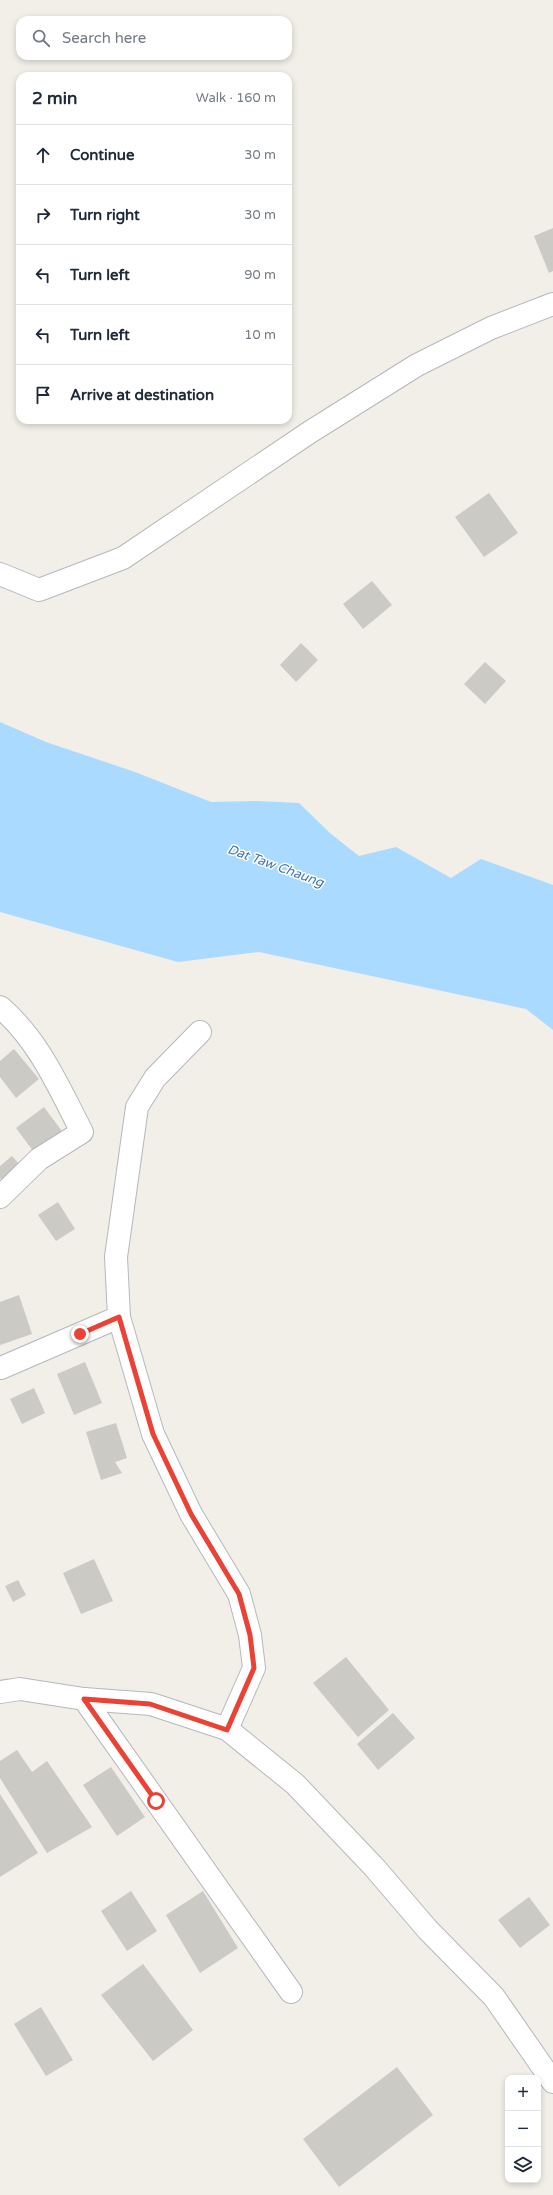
<!DOCTYPE html>
<html lang="en">
<head>
<meta charset="utf-8">
<style>
  body { margin:0; font-family:"Varela Round",sans-serif; background:#f2f2f3; color:#1f2937 }
  .controls { position:absolute; right:12px; bottom:12px; display:grid; overflow:hidden; border-radius:8px; box-shadow:0 2px 6px #0003 }
  .controls button { width:36px; height:36px; display:grid; place-items:center; padding:0; border:0; border-bottom:1px solid #e0e1e3; background:#fff; color:#1f2937; font:20px sans-serif }
  .stop { position:absolute; width:12px; height:12px; margin:-9px; border:3px solid #ea4335; border-radius:50%; background:#fff }
  .stop.end { background:#ea4335; border-color:#fff; box-shadow:0 1px 4px #0008 }
  .list { margin:0; padding:0; list-style:none }
  h2 { display:flex; justify-content:space-between; align-items:center; height:52px; margin:0; padding:0 16px; font-size:17px }
  h2 small { font-size:13px; font-weight:400; color:#747a83 }
  .list li { display:grid; grid-template-columns:26px 1fr auto; gap:12px; align-items:center; box-sizing:border-box; height:60px; padding:0 16px; border-top:1px solid #e0e1e3 }
  .list b { display:block; font-size:15px; white-space:nowrap }
  .list em { font-size:13px; font-style:normal; color:#747a83 }
  .icon { flex:none; width:22px; height:22px; fill:none; stroke:currentColor; stroke-width:2; stroke-linecap:round; stroke-linejoin:round }
  .map { position:relative; flex:none; width:553px; height:2195px; overflow:hidden }
  .search { position:absolute; background:#fff; box-shadow:0 2px 6px #0003; left:16px; top:16px; width:276px; height:44px; display:flex; align-items:center; gap:10px; box-sizing:border-box; padding:0 14px; border-radius:12px; color:#747a83; font-size:15px }
  .panel { position:absolute; background:#fff; box-shadow:0 2px 6px #0003; left:16px; top:72px; width:276px; height:352px; border-radius:12px }
  .map>svg:first-child { display:block }
</style>
</head>
<body>
<div class="map">
<svg width="553" height="2195" viewBox="0 0 553 2195">
  <rect width="100%" height="100%" fill="#f1efe8"/>
  <path fill="#aadaff" d="M0,722L46,742L135,772L211,802L256,801L299,803L331,834L359,856L396,847L451,878L481,859L553,885V1030L526,1009L259,952L178,962L0,912Z"/>
  <g fill="#cccac5">
    <path d="M553,228V271L549,273L534,236Z"/>
    <path d="M489,493L518,533L484,557L455,517Z"/>
    <path d="M372,581L392,605L363,629L343,604Z"/>
    <path d="M301,643L318,660L296,682L280,665Z"/>
    <path d="M485,662L506,681L485,704L464,684Z"/>
    <path d="M14,1049L39,1079L16,1098L0,1077V1061Z"/>
    <path d="M44,1107L67,1138L39,1159L16,1128Z"/>
    <path d="M12,1156L29,1175L11,1191L0,1178V1166Z"/>
    <path d="M58,1202L75,1229L56,1241L38,1215Z"/>
    <path d="M19,1295L32,1334L0,1345V1302Z"/>
    <path d="M85,1362L102,1403L74,1415L57,1374Z"/>
    <path d="M34,1388L45,1413L22,1424L10,1399Z"/>
    <path d="M116,1423L127,1458L115,1462L122,1473L101,1480L86,1432Z"/>
    <path d="M94,1559L113,1601L81,1614L63,1573Z"/>
    <path d="M18,1580L26,1595L13,1602L5,1586Z"/>
    <path d="M346,1657L389,1710L358,1737L313,1683Z"/>
    <path d="M393,1713L415,1738L378,1770L357,1744Z"/>
    <path d="M17,1750L32,1772L47,1761L92,1827L47,1853L0,1778V1761Z"/>
    <path d="M111,1767L145,1817L117,1836L83,1785Z"/>
    <path d="M0,1794L38,1853L0,1877Z"/>
    <path d="M131,1891L157,1931L127,1951L101,1911Z"/>
    <path d="M203,1891L238,1948L200,1973L166,1915Z"/>
    <path d="M529,1897L550,1925L520,1948L498,1920Z"/>
    <path d="M143,1964L193,2030L153,2061L101,1995Z"/>
    <path d="M41,2007L73,2060L46,2076L14,2024Z"/>
    <path d="M397,2067L433,2115L339,2187L303,2139Z"/>
  </g>
  <g fill="none" stroke-linecap="round" stroke-linejoin="round">
    <defs>
      <g id="street">
        <path d="M0,574L39,590L123,558L310,432L417,365L491,328L553,304"/>
        <path d="M0,1007C39,1040 59,1088 82,1132L39,1159L0,1197"/>
        <path d="M200,1032L155,1078L137,1107L116,1257L119,1317L153,1434L191,1514L239,1594L250,1635L254,1668L227,1729"/>
        <path d="M1,1368L119,1317"/>
        <path d="M0,1692L20,1689L84,1699L151,1704L227,1729L295,1784L374,1867L428,1930L494,1997L553,2082"/>
        <path d="M84,1699L291,1992"/>
      </g>
    </defs>
    <use href="#street" stroke="#b5b8bc" stroke-width="24"/>
    <use href="#street" stroke="#fff" stroke-width="22"/>
  </g>
  <g fill="none" stroke-linecap="round" stroke-linejoin="round">
    <path stroke="#ea4335" stroke-width="5" d="M80,1334L119,1317L153,1434L191,1514L239,1594L250,1635L254,1668L227,1730L150,1704L84,1699L156,1801"/>
  </g>
  <g text-anchor="middle" stroke-width="3" stroke-linejoin="round" paint-order="stroke">
    <g font-size="13" font-style="italic" fill="#4174aa" stroke="#fff">
      <text transform="translate(276 865) rotate(20)" y="5">Dat Taw Chaung</text>
    </g>
  </g>
</svg>
<div class="controls">
<button>+</button>
<button>−</button>
<button><svg class="icon" aria-label="layers" viewBox="0 0 24 24"><path d="M12 4l9 5-9 5-9-5zM3 14l9 5 9-5"/></svg></button>
</div>
<div class="stop" style="left:156px;top:1801px"></div>
<div class="stop end" style="left:80px;top:1334px"></div>
<div class="search"><svg class="icon" aria-label="search" viewBox="0 0 24 24"><circle cx="10" cy="10" r="6"/><path d="M15 15l6 6"/></svg>Search here</div>
<section class="panel">
<h2>2 min<small>Walk · 160 m</small></h2>
<ul class="list">
<li><svg class="icon" aria-label="ahead" viewBox="0 0 24 24"><path d="M12 20V5M6 11l6-6 6 6"/></svg><div><b>Continue</b></div><em>30 m</em></li>
<li><svg class="icon" aria-label="right" viewBox="0 0 24 24"><path d="M7 20v-9h11M14 6l5 5-5 5"/></svg><div><b>Turn right</b></div><em>30 m</em></li>
<li><svg class="icon" aria-label="left" viewBox="0 0 24 24"><path d="M17 20v-9H6M10 6l-5 5 5 5"/></svg><div><b>Turn left</b></div><em>90 m</em></li>
<li><svg class="icon" aria-label="left" viewBox="0 0 24 24"><path d="M17 20v-9H6M10 6l-5 5 5 5"/></svg><div><b>Turn left</b></div><em>10 m</em></li>
<li><svg class="icon" aria-label="arrive" viewBox="0 0 24 24"><path d="M6 21V4h12l-3 4 3 4H6"/></svg><div><b>Arrive at destination</b></div></li>
</ul>
</section>
</div>
</body>
</html>
